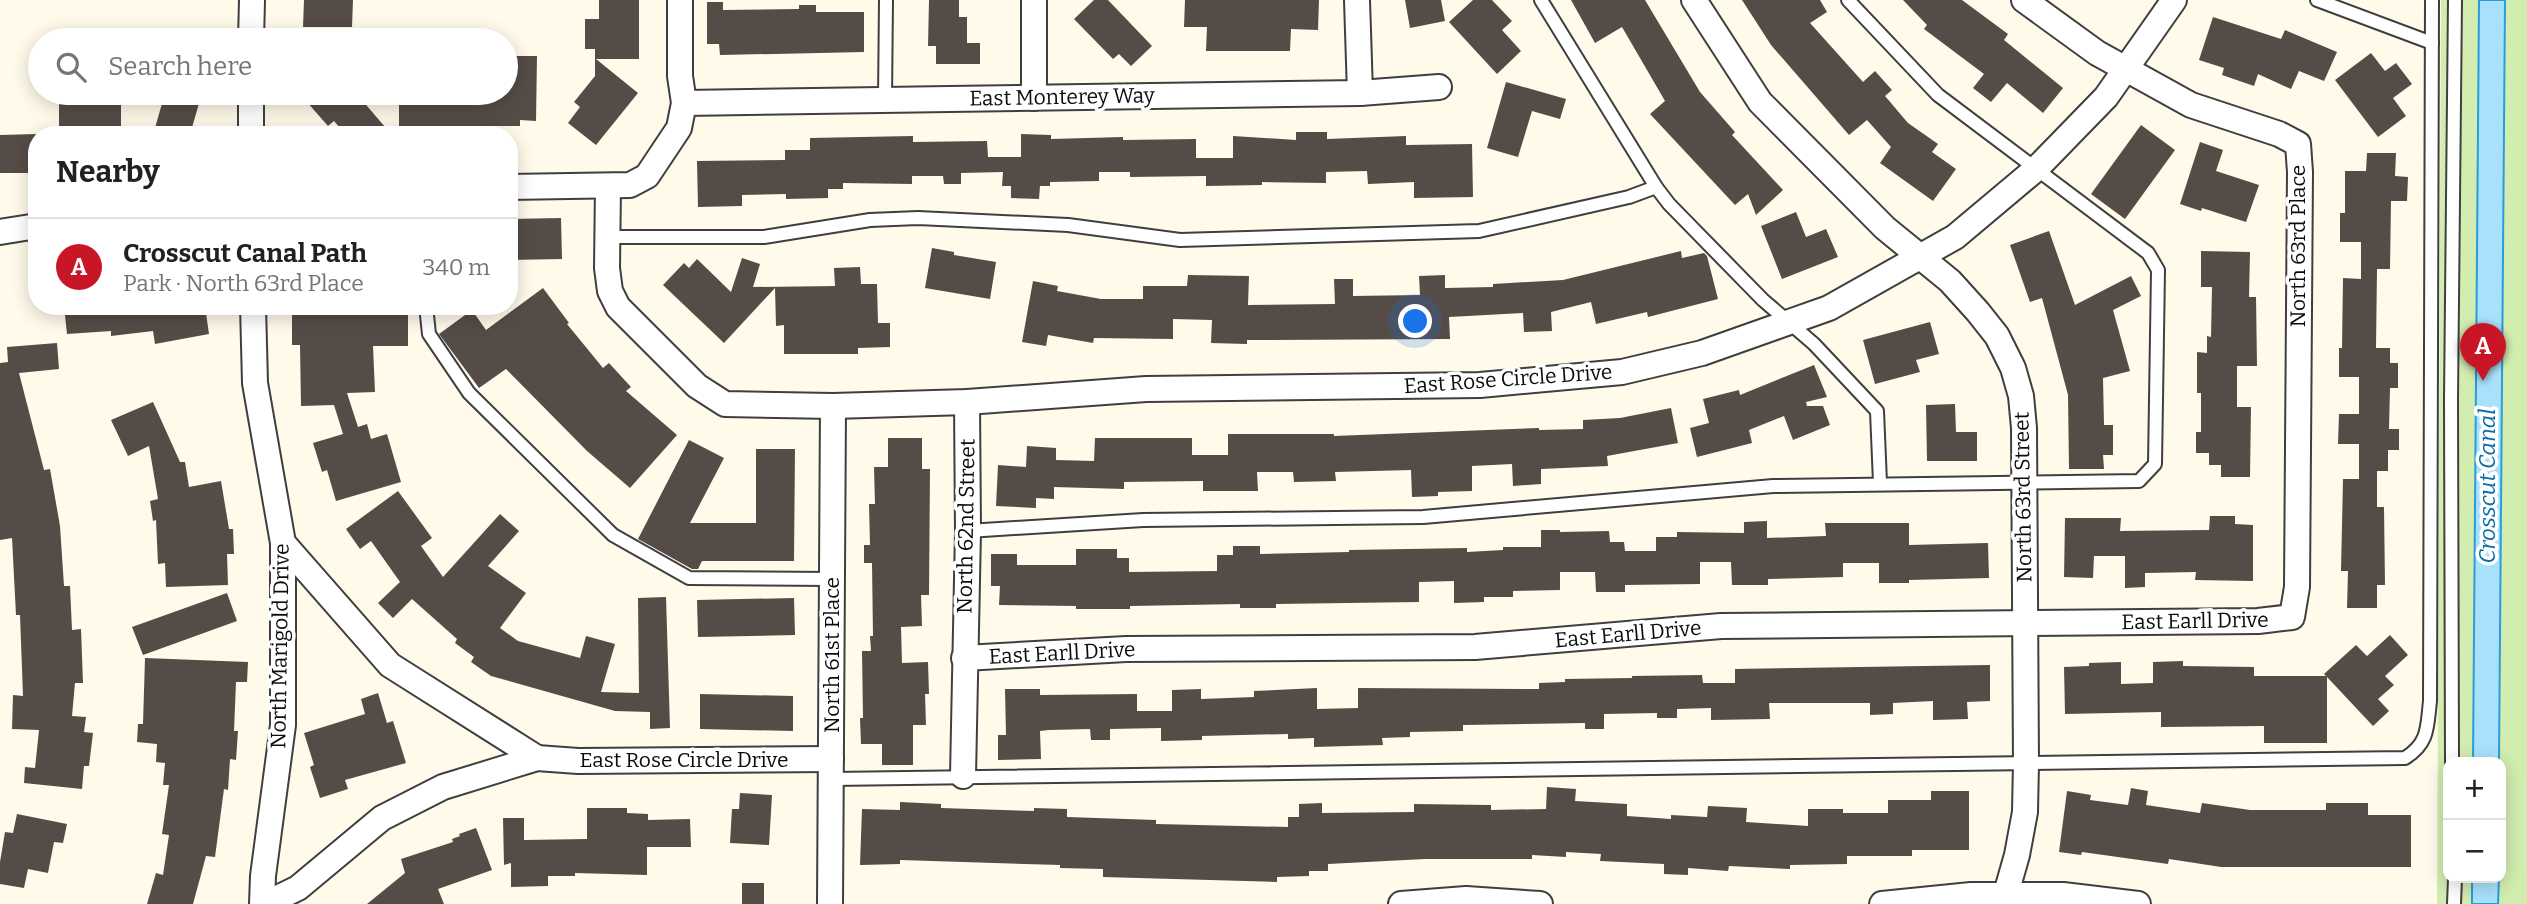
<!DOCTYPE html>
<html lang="en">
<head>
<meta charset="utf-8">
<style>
  body { margin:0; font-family:Bitter,serif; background:#f6f6f6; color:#202124 }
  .controls { position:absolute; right:21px; bottom:21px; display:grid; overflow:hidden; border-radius:14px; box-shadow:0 4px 18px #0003 }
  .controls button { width:63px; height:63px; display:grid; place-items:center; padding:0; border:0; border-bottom:2px solid #e0e0e0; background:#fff; color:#202124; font:35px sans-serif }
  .you { position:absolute; left:1416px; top:322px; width:24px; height:24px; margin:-18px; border:5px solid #fff; border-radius:50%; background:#1a73e8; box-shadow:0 0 0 10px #1a73e833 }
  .badge { display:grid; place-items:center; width:46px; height:46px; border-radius:50%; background:#c91627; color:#fff; font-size:23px; font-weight:700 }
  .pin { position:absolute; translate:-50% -58px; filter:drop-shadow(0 2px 4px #0008) }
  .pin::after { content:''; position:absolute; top:37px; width:24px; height:21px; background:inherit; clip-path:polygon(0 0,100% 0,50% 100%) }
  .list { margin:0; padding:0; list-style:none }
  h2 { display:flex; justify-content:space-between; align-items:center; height:91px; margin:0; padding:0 28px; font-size:30px }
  h2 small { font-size:23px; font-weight:400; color:#757577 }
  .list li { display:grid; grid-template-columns:46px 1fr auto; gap:21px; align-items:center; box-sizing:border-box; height:98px; padding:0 28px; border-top:2px solid #e0e0e0 }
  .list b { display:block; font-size:26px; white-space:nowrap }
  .list p { margin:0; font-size:23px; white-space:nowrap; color:#757577 }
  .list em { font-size:23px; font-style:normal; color:#757577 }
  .icon { flex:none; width:38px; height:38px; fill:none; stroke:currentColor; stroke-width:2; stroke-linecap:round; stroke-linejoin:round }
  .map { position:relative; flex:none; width:2527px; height:904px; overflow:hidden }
  .search { position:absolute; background:#fff; box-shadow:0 4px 18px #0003; left:28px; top:28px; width:490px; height:77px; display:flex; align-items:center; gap:18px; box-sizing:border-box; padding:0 24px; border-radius:38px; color:#757577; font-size:26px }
  .panel { position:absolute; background:#fff; box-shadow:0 4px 18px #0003; left:28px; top:126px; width:490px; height:189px; border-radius:28px }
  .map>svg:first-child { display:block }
</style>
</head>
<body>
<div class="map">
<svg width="2527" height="904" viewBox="0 0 2527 904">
  <rect width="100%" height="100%" fill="#fffaea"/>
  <path fill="#d3edb0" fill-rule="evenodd" d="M2441,0H2527V904H2437ZM2448,762H2501V878H2448Z"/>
  <g fill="#a9e1fd" stroke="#289ddb" stroke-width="2">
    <path d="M2479,0H2505L2499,762H2473Z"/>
    <path d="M2472,878H2499L2498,904H2472Z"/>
  </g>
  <g fill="#554c47">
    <path d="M304,0H353L352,27H303Z"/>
    <path d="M599,0H639V59H596L638,93L596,145L568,123L580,107L574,102L595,76V49H585V19H599Z"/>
    <path d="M929,0H959V17H967V43H980V64H936V46H928Z"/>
    <path d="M1094,0H1108L1152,46L1131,66L1119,54L1113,59L1074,19Z"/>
    <path d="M1185,0H1319L1318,30L1291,29L1290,51H1206L1207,27H1184Z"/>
    <path d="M1405,0H1441L1445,21L1410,28Z"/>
    <path d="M1473,0H1492L1512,21L1502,30L1521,51L1497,74L1449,22Z"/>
    <path d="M1571,0H1645L1700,92L1735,132L1732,135L1783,190L1756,215L1748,194L1735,205L1650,114L1665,101L1622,27L1595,43Z"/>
    <path d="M1742,0H1820L1827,12L1810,23L1863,82L1875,71L1892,90L1885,96L1908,123L1938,144L1932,152L1956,169L1933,201L1880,163L1891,147L1867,120L1849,135L1771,45Z"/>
    <path d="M1903,0H1962L2008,34L2004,40L2063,88L2043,113L2007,83L1991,102L1973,88L1984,74L1924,29L1927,25Z"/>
    <path d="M707,2H723V10L799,9V5H816V12H864V52L720,55L719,44H707Z"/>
    <path d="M2213,17L2281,39L2285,30L2337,52L2324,81L2299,71L2291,89L2258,74L2254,86L2222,75L2224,68L2199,60Z"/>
    <path d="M2371,53L2385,71L2396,63L2412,84L2393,98L2406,116L2378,137L2335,80Z"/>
    <path d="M506,56H537L536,121L520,120V126H399V93H506Z"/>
    <path d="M1506,82L1566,99L1560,119L1532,111L1518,157L1487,148Z"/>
    <path d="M165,93H202L191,131L180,128L178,135H153Z"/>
    <path d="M299,93H356L385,127L376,135H346L334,121L328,126Z"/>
    <path d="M76,97L104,98V104L121,105V135H59V103H76Z"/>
    <path d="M2141,125L2175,150L2125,219L2091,194Z"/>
    <path d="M1296,132H1327V139L1406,136V145L1472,144L1473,197L1414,198V182L1368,184L1367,171L1326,172V183L1262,182V185L1206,186V176L1130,177V172H1099V181L1050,182V186H1040L1039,199L1011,198V186H1002L1003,172L961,173V184H944L943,176H912V184L843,183V189H828V198L786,199V194L742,195V206L698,207L697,161L785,160V150H810V138L913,136V142L987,141L988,157H1021V134L1051,135V139L1123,137V140L1196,139V158H1233V136L1296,140Z"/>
    <path d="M37,134V173H0V135Z"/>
    <path d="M2200,142L2223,150L2216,171L2259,185L2246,222L2202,208L2201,211L2180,204Z"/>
    <path d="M2367,153H2396L2395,176L2408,177L2407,201H2391L2390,269H2377L2376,348H2390V363H2398V388H2390L2389,429H2399V450H2388V471H2377V507H2384L2385,585H2377V608H2347L2348,571H2341L2343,479H2359V444H2338L2339,414H2359V377H2339V348H2342L2343,278L2361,279V242H2340V213H2345V171H2366Z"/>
    <path d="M1796,212L1806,237L1826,229L1838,257L1782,279L1761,226Z"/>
    <path d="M561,218L562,259L509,260V219Z"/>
    <path d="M2049,231L2075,305L2131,276L2141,296L2113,310L2130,371L2103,378L2104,425H2113V455H2103L2104,469H2069L2068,395L2042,298L2030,302L2010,245Z"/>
    <path d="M932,248L954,252V255L996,262L990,299L925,288Z"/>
    <path d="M1681,251L1682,258L1704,253L1707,256L1718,299L1648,317L1647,312L1596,324L1591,302L1551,312L1552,331L1524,332L1523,313L1449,317L1450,339L1247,340V344L1211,343L1212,320L1173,319V339L1094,338L1093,343L1048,335L1046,346L1022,342L1033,281L1058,286L1057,291L1101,299H1143V286H1187L1188,275L1249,276L1248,305L1335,304L1334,279H1353V296L1420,295L1419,276L1445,275V288L1493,287V284L1563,280Z"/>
    <path d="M2201,251L2250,252L2249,297H2256L2257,366H2237V407H2251L2250,477H2221V465H2209V453H2196V432H2201V393H2197V352L2207,353V336L2211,337L2212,287H2201Z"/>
    <path d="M742,258L760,264L753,287L835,286L834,268L860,267L861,284H877L878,323H890V347L858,348V354H784V325L776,326L775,288L724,343L663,285L684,263L689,268L697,259L731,292Z"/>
    <path d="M543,288L569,323L567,324L603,368L609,363L631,387L626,391L677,435L630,488L587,451L506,369L479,388L439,334L472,310L486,330Z"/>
    <path d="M64,306H205L209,334L155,344L153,331L111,336V331L67,334Z"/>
    <path d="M292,306H327V311L408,312V346H373L375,392L347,393L358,427L367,424L371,439L387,434L401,482L336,501L327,470L322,472L313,443L343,434L334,405L301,406L300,345H292Z"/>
    <path d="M1930,322L1939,354L1916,360L1920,372L1875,384L1863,340Z"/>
    <path d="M57,343L59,369L19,373L44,470L50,469L60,526L64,586H70L72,630L81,629L83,683H75L72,716L86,717L84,732L93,733L89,766H84L82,789L24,783L25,767L35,768L39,730L12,729L13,695L23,696L20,615H16L12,538L0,540V363L8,362L7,347Z"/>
    <path d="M1814,365L1827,397L1806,402L1807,406H1823L1830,425L1793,440L1784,416L1749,430L1752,443L1697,457L1690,428L1709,423L1703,399L1739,390L1740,395Z"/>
    <path d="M153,402L180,462H185L189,487L221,481L229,529H233L234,554H227L228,585L166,587L165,563L158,564L156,520L153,521L150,501L158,499L149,446L128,456L111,420Z"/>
    <path d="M1955,404L1956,432H1977V461H1927L1926,405Z"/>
    <path d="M1671,408L1678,443L1607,456L1608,466L1541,469V484L1513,486L1512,464L1472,466V491L1438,492V496L1412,497L1411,470L1335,472L1336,481L1294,482L1293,472H1257L1258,491H1203V481L1124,482V489L1054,487V499L1036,498V508L996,506L998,465L1026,467L1027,446L1056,448V460L1094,461L1095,438H1192V455H1228V434H1334V436L1539,428V430L1583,429V420L1620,418Z"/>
    <path d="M888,438H922V469H930L929,595H921L922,626L901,627L902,663L928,662L929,694H925L926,725H913V765H882V744H861L860,718H863L862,651H871L870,636H873L872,563H864V545H870L869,504H875L874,467H888Z"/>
    <path d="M689,440L724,458L690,523H756V449H795L794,561H702L698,569H692L638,539Z"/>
    <path d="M398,491L432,538L421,546L443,577L500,514L519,531L488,566L526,593L500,628L518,641L580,658L586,636L615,644L601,692L639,693L638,598L666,597L670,728L650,729V712L615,711L491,676L471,662L474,657L455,643L457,639L412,599L393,618L378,603L400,582L371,541L360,549L346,529Z"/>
    <path d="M2210,516H2235V524L2253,525V581L2195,580L2196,572L2145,573V587L2125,588V556H2094L2093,578L2064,577L2065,518H2121L2120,531L2209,530Z"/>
    <path d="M1767,521V538L1826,536L1825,523H1909V545L1988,543L1989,578L1909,580V583H1879V563H1843V577L1768,579V585H1732L1731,562H1700V584L1625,585V592H1596L1595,572H1560V590L1513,591V597H1484V602L1454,603V581L1419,582V602L1276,604V608H1240V604L1130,606V609H1076V606L999,605L1000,586H991V554H1017V565H1076V549H1117V558H1129V572L1217,571V555H1233V546H1260V554L1349,552V550L1467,548V552L1503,550V547H1541V530H1560V532L1609,531L1610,542H1624L1625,551H1656V537H1677V532L1744,533V522Z"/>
    <path d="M227,593L237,621L143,655L132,627Z"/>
    <path d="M794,598L795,635L698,637L697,600Z"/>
    <path d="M2390,635L2408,655L2385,676L2394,685L2378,699L2389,711L2373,726L2327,677V743H2264V726L2161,727V712L2065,714L2064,667L2089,666V663L2121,662V684L2153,683V662L2183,661V666L2254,667V676H2326L2324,674L2356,645L2367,656Z"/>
    <path d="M145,658L248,662L247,682H236L234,731H238L236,760L230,759L228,790L224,789L215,857L206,856L193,904H147L156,873L163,875L169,835L162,834L169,785H163L165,763L156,762L157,744L137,742L138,724H143Z"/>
    <path d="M1990,665V701L1967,702L1968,719L1933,720V701L1893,703V714L1870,715V703H1769L1770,719L1711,720V708L1677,709V718H1657V713L1604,714V729H1585V723L1463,725V731L1410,732V737L1382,738L1383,745L1314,747V738L1288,739V734L1202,736V740L1161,741V728L1110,729V740H1091L1090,729L1049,730L1040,731L1041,759L998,760V735H1006L1005,689H1040V695L1137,694V711H1172V690L1201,689V699L1254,697V691L1317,688V709L1358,708V688L1539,689V683L1565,682V679L1632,678V676L1702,675L1703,683H1735V669Z"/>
    <path d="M378,693L387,723L393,721L406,763L345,780L348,789L320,798L310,767L314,765L304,733L365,714L361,699Z"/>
    <path d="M700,694L793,696V731L700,729Z"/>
    <path d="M1547,787L1576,789L1575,801L1627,804V816L1671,819V815L1707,817L1708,806L1747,808L1746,822L1808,826V809H1843V813H1888V800H1931V791H1969V850H1912V856H1847V864L1790,865V869L1729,866L1728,871L1688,868V875L1664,874V864L1600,861L1601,854L1566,852V857L1532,855V859H1425L1328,864V871H1309V876L1277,877V882L1103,877V869L1060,868V865L900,860V864L860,865L862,809L900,810V802L941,804V808L1034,811V808L1067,809V817L1156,820V824L1288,827V817H1299V804L1322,803V813L1414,812V804L1491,805V810L1546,809Z"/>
    <path d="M2131,788L2148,791L2146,805L2200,813L2202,803L2250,810H2326V803H2368V815H2411V867H2221L2169,859L2168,864L2082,852L2081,855L2059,852L2067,791L2091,795L2090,800L2128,805Z"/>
    <path d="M740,793L772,795L769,845L730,843L732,809H739Z"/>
    <path d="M587,808H627V813L648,814V820L690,819L691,847H647V875L575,873V876H548V886L511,887V863L504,865L503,818H524V840L587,839Z"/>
    <path d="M17,814L67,824L63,843L54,842L48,873L28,869L24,888L0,884V862L5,832L13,833Z"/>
    <path d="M476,828L492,870L438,889L444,904H367L405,873L401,859L453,842L452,839L460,836L459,834Z"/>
    <rect x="742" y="883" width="22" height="21"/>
  </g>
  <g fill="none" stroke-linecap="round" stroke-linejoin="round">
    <defs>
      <g id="lane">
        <path d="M1541,0L1656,187L1669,204L1763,300L1814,344L1877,411L1880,483"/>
        <path d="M2317,0L2432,43"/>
        <path d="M885,99L886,0"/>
        <path d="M608,237H764L870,220L918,218L1068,225L1180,240L1479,231L1629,197L1656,187"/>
        <path d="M426,306L429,334L469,393L613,535L689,578L833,579"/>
        <path d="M968,531L1143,520L1423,517L1773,486L2139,481L2155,464L2158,270L2148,253L1938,95L1848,0"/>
        <path d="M2452,762L2451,399L2455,0"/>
        <path d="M832,779L2405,758C2429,743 2427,727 2430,701L2432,0"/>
        <path d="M2454,904L2455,878"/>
      </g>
      <g id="street">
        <path d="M1357,0L1360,93"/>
        <path d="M1694,0L1760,102L1885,228L1950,281L1978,312L1997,336L2013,368L2021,396L2024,428L2026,763L2025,812L2017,855L2003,904"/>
        <path d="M251,40L252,0"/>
        <path d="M1034,98V0"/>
        <path d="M684,103L1360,93L1439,87"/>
        <path d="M251,135V93"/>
        <path d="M608,186L607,268L610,291L618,307L697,386L725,404L833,406L967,402L1146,389L1480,385L1622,372L1702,353L1829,308L1955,237L2036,169L2106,97L2174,0"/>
        <path d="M509,187L630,185L647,176L679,128L684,103L680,76V0"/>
        <path d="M0,232L37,226"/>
        <path d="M253,306L255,383L283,543V725L263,876L262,904"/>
        <path d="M283,543L390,665L537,758"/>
        <path d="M964,658L1126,649L1475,647L1721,626L2258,621L2292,617L2297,587L2300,172L2298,144L2279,134L2191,105L2097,53L2024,0"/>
        <path d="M963,776L968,531L967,402"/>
        <path d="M265,904L298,888L382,818L443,787L537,758L578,761L831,759"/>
        <path d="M830,904L833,406"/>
        <path d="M1401,904L1466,899L1540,904"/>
        <path d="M1882,904L1971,895H2063L2138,904"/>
      </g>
    </defs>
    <use href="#lane" stroke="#3f3f3f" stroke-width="16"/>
    <use href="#street" stroke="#3f3f3f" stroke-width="28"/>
    <use href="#lane" stroke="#fff" stroke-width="12"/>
    <use href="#street" stroke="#fff" stroke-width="24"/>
  </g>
  <g text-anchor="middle" stroke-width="7" stroke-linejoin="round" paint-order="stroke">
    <g font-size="21" fill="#0c0c0c" stroke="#fff">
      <text transform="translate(1062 97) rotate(-1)" y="7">East Monterey Way</text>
      <text transform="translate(2298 246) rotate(-90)" y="7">North 63rd Place</text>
      <text transform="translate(1508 379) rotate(-4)" y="7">East Rose Circle Drive</text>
      <text transform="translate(2023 497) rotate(-91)" y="7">North 63rd Street</text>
      <text transform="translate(966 526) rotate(-89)" y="7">North 62nd Street</text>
      <text transform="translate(2195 621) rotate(-1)" y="7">East Earll Drive</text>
      <text transform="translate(1628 634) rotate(-5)" y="7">East Earll Drive</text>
      <text transform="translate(280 646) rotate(-89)" y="7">North Marigold Drive</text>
      <text transform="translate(1062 653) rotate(-3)" y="7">East Earll Drive</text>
      <text transform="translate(832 655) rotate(-90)" y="7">North 61st Place</text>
      <text x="684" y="767">East Rose Circle Drive</text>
    </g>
    <g font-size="23" font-style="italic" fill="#096baa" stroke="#fff">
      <text transform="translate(2487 486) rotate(-90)" y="8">Crosscut Canal</text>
    </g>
  </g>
</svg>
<div class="controls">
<button>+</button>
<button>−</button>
</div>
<div class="you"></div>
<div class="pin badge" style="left:2483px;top:381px">A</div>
<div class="search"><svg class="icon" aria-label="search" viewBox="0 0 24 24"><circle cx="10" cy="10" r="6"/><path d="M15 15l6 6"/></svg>Search here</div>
<section class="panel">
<h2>Nearby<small></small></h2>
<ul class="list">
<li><span class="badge">A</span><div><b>Crosscut Canal Path</b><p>Park · North 63rd Place</p></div><em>340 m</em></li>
</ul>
</section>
</div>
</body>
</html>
